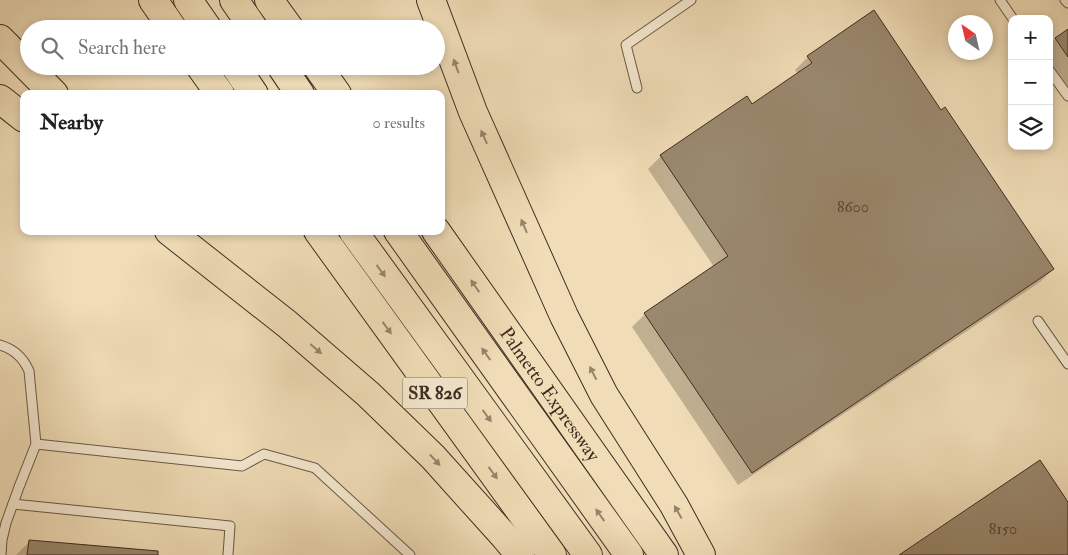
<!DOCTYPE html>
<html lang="en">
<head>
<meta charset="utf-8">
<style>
  body { margin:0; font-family:"IM FELL Double Pica",serif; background:#f2f2f2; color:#202124 }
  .controls { position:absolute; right:15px; top:15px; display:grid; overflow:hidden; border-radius:10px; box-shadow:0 2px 8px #0003 }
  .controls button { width:45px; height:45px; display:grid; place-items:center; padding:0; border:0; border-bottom:1px solid #e0e0e0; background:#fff; color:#202124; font:25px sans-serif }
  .compass { position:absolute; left:948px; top:15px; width:45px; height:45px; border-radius:50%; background:#fff; box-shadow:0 2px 8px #0003; rotate:326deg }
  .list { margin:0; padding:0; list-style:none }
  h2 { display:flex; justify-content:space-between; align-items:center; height:65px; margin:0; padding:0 20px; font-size:21px }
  h2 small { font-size:16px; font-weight:400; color:#757577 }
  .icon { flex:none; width:28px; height:28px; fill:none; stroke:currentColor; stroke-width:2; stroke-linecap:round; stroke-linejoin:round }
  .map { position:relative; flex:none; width:1068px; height:555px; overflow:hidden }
  .search { position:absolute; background:#fff; box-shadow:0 2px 8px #0003; left:20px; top:20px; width:425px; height:55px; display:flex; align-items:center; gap:12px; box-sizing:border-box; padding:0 18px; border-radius:28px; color:#757577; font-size:19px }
  .panel { position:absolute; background:#fff; box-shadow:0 2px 8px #0003; left:20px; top:90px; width:425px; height:145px; border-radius:10px }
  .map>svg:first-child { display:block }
</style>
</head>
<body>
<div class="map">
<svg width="1068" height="555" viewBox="0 0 1068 555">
  <rect width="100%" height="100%" fill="#f0ddb7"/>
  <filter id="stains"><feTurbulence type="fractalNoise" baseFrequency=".004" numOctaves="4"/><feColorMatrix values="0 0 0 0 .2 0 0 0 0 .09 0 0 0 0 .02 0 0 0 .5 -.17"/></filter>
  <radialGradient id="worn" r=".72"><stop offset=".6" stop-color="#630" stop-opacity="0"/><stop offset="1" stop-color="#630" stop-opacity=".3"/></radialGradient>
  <g fill="#0003">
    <path d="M1068,30V89L1049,62V45L1055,39Z"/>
    <path d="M808,57L941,111L1053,269L1040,282L738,485L632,327L645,314L714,267L648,169L661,156L747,98L752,105L798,74L795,70Z"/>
    <path d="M29,542L157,555H16Z"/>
  </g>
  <g fill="#9a896f" stroke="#3d2d22">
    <path d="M874,10L941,110L945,107L1054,269L752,473L644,313L728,256L660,155L747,96L752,104L812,63L807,56Z"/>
    <path d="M1068,29V57L1055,38Z"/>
    <path d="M1040,460L1068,502V555H899Z"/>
    <path d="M29,540L158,551V555H27Z"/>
  </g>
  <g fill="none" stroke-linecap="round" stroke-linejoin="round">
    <defs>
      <g id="lane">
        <path d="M1000,0L1013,19"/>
        <path d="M1065,0L1068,3"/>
        <path d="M1049,70L1068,96"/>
        <path d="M637,88L626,45L691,0"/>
        <path d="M1038,321L1068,364"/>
        <path d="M0,345C14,349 23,357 29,371L36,444L19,487L6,523L2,540L1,555"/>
        <path d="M36,444L242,466L264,454L315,468L410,555"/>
        <path d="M13,504L230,526L228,555"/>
      </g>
      <g id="highway">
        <path d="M153,0L173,29"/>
        <path d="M188,0L208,29"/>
        <path d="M234,0L254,29"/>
        <path d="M269,0L290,29"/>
        <path d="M431,0L473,112L564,316L604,395L674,505L701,555"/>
        <path d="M0,39L54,94"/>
        <path d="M200,66L220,94"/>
        <path d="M235,66L254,94"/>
        <path d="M281,66L300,94"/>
        <path d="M317,66L337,94"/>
        <path d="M0,99L24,118"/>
        <path d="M169,231L287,324L368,394L433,457L505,537L520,555"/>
        <path d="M318,231L552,555"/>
        <path d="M353,231L588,555"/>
        <path d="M398,231L629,555"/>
        <path id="s1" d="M436,231L664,555"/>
      </g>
    </defs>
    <use href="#lane" stroke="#6a5947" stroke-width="11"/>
    <use href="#highway" stroke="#3d2d22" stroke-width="30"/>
    <use href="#lane" stroke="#f5e9d0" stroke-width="9"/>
    <use href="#highway" stroke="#f0ddb7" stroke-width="28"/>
  </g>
  <defs><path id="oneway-solid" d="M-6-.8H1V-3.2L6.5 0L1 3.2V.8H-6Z" transform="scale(1.25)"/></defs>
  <g fill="#96856c">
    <use href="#oneway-solid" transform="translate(456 66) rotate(-110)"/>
    <use href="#oneway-solid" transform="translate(484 137) rotate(-114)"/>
    <use href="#oneway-solid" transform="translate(524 226) rotate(-113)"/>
    <use href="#oneway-solid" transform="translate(381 271) rotate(54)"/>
    <use href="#oneway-solid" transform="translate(475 286) rotate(-125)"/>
    <use href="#oneway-solid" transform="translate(387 328) rotate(54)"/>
    <use href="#oneway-solid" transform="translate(316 349) rotate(41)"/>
    <use href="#oneway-solid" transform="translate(486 354) rotate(-125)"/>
    <use href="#oneway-solid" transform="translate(593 373) rotate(-117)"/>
    <use href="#oneway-solid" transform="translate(487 416) rotate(54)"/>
    <use href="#oneway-solid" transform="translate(435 460) rotate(47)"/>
    <use href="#oneway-solid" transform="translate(493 473) rotate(54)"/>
    <use href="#oneway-solid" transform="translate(678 512) rotate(-119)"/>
    <use href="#oneway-solid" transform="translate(600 515) rotate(-125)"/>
  </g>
  <g text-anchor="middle" stroke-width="4" stroke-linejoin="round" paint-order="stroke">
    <g font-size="16" fill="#544435">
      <text x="853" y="212">8600</text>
      <text x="1003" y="534">8150</text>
    </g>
    <rect fill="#f5e9d0" stroke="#746556" stroke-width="1" x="402.5" y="377.5" width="65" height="31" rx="4"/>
    <g font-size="18" font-weight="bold" fill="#3d2d22">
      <text x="435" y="399">SR 826</text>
    </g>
    <g font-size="19" fill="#3d2d22" stroke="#f5e9d0">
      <text dy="7" stroke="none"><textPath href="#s1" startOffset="199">Palmetto Expressway</textPath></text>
    </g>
  </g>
  <rect width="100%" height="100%" filter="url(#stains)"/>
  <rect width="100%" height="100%" fill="url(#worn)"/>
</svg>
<div class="controls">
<button>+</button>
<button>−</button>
<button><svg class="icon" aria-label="layers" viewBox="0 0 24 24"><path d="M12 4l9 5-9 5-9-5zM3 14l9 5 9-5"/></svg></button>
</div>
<svg class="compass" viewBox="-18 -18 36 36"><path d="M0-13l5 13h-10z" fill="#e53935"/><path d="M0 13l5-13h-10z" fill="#757577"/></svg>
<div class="search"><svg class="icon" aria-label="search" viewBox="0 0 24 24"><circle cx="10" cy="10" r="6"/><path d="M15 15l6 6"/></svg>Search here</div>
<section class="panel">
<h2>Nearby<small>0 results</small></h2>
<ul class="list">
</ul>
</section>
</div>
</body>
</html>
